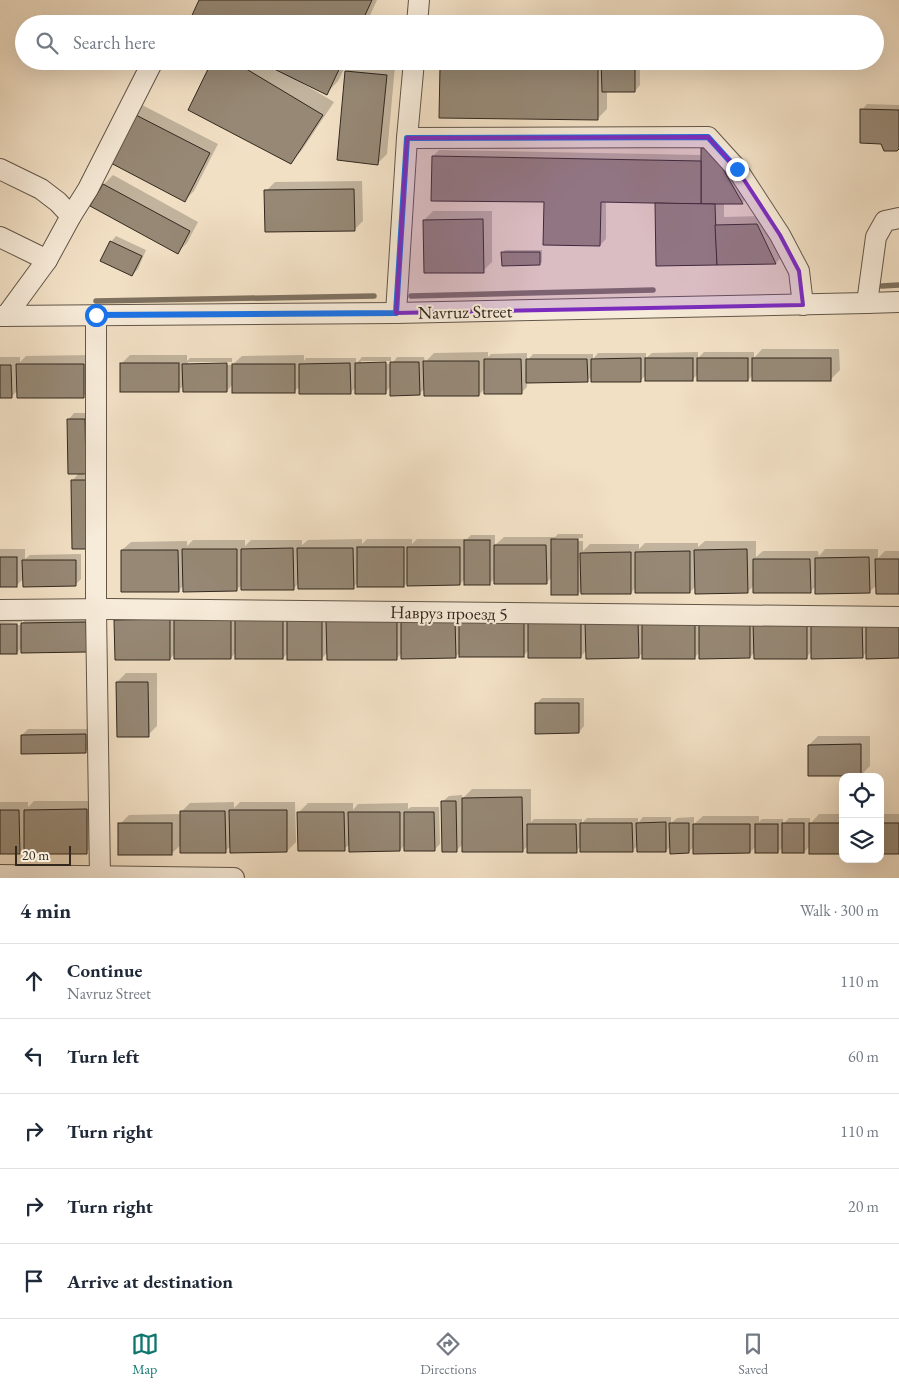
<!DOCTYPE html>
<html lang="en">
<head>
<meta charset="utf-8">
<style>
  body { margin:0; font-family:"EB Garamond",serif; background:#f2f2f3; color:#1f2937 }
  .controls { position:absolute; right:15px; bottom:15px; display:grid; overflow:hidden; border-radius:10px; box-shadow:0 5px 20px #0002 }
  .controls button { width:45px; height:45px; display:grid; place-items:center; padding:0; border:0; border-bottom:1px solid #e0e1e3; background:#fff; color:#1f2937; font:25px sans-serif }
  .scale { position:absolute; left:15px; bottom:12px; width:56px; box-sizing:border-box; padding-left:5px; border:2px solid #32281e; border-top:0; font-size:14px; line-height:18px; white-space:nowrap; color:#32281e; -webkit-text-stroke:4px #f7ebd9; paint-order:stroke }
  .stop { position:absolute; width:15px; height:15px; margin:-11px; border:4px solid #1a73e8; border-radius:50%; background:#fff }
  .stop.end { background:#1a73e8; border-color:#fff; box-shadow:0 1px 5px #0008 }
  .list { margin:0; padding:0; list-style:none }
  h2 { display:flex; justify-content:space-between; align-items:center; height:65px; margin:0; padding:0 20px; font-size:21px }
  h2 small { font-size:16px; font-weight:400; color:#747a83 }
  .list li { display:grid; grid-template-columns:32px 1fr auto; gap:15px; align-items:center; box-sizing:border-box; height:75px; padding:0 20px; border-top:1px solid #e0e1e3 }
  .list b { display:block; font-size:19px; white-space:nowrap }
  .list p { margin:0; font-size:16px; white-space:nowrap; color:#747a83 }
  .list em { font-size:16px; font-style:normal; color:#747a83 }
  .icon { flex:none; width:28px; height:28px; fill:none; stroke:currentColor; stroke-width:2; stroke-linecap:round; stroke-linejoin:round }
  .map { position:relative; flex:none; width:899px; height:878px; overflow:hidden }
  .search { position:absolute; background:#fff; box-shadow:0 5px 20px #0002; left:15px; right:15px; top:15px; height:55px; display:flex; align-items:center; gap:12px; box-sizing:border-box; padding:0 18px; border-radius:28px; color:#747a83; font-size:19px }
  .sheet { height:440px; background:#fff }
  nav { display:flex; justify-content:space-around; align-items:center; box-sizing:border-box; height:70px; border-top:1px solid #e0e1e3; background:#fff; font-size:14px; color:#747a83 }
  nav a { display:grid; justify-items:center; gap:2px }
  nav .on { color:#0f766e }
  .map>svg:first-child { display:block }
</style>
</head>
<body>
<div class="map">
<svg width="899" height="878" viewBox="0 0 899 878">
  <rect width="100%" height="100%" fill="#f2e0c5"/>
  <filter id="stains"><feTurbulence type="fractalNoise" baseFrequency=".004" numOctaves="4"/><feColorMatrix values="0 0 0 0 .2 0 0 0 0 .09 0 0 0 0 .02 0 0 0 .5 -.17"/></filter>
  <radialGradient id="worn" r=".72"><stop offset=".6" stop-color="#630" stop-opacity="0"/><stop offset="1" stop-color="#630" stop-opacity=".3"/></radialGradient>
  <g fill="#0003">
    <path d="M201,0H377L366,24H189Z"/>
    <path d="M213,61H348L338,81L327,93L303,82L302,83L334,102L302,150L291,162Z"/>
    <path d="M447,61H640V85L635,91H607V109L598,118L441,68Z"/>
    <path d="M355,62L395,66L387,154L378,163L346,71Z"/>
    <path d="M867,104L899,105V148L862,110Z"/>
    <path d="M142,105L218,144L194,191L185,200L109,160Z"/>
    <path d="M711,139L751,194L742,203L724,202V217L766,216L784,254L776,263L657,265L658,201L606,200V239L600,245L545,201L433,156L439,150L702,155V148Z"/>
    <path d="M113,175L198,222L187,243L178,252L92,206L104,184Z"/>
    <path d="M362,181L363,221L354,230L266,191L275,182Z"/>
    <path d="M433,211H492V262L483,271L424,220Z"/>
    <path d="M116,236L146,250L138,269L132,275L111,242Z"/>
    <path d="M505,250H542V262L540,264L503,253Z"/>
    <path d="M762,349H839L840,370L831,379L754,374L748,380L698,374L692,380L646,375L640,381L592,376L587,381H527V387L521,393L485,388L479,395L425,388L419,394L391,386L385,393L357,386L350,393L300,386L295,391L233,384L227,391L184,385L178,391L121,364L130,355H187V361L190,358H232V362H188V365H232L242,356L304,355V361L306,358H356V364L362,357H391V361H361V364H392L397,357H424L425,362L434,353L488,352V357L491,354L527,353V361L533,354H593V359L598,353H646V358L652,353L698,352V358L704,352H754V358Z"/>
    <path d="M92,355V387L83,396L18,390L11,397H0V357H20V362L26,356Z"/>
    <path d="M74,413H91V466L83,475H91L92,542L72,481L80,472L69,419Z"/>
    <path d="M558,534H583V538H556V541H583V551L590,544H639V549L645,543H698V547L705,541H756V557L763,551H818L819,556L825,549H878V558L885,551H899V593L877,585L869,592L817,585L810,592L754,586L747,592L696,586L690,592L636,587L631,593L582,590L578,594L552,577L546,583L495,578L489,584L465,579L460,584L409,581L404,586L358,582L353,587L299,583L293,589L243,584L236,590L184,585L178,591L122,550L131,542L187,541V546L193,540H245V546L251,540H302V545L308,540L362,539V544L367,539H412V544L417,539H467L471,535H495V545L504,537H555Z"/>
    <path d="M0,549H25V559L30,555L81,554V579L75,585L24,578L16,586H0Z"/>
    <path d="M124,611L870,613L899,657L867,652L862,657L812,651L807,657L755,652L750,657L700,652L694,658L644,652L638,657L587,650L581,656L529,650L523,656L461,652L455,657L403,652L397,658L328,652L321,659L288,653L283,658L236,652L231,658L175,653L170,659L116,620Z"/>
    <path d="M31,614H95V642L22,647L17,653H0V625H23V622Z"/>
    <path d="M22,618V622L0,623V619Z"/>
    <path d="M126,673H157V726L148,735L117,682Z"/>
    <path d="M542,698H584V726L579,732L536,704Z"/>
    <path d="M28,729H91V746L85,752L22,735Z"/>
    <path d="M818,736H870V766L861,775L809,745Z"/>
    <path d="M472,789H531V822L534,819H582V823L587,818H638V823L643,817H671V823L677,818L694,817V824L703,816H759V822L762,819H783V824L789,818H810V824L819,814H843V853L811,845L804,852L784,846L778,852L757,846L750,852L694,846L689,852L671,846L666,851L638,845L632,851L581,846L576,851L529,845L522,851L463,844L456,851L443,801L449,796L462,795V799Z"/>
    <path d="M34,801H95V844L86,852L26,846L19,852L0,853V802H28V807Z"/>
    <path d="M234,802V808L240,802H295L296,842L287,851L231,846L225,851L182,844L171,854L120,824L129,815L181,814V812L190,803Z"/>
    <path d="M308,803H353V810L358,804L408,803V809L411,807H439L440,844L434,850L405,845L400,850L350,844L344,849L299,812Z"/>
    <rect x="880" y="814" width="19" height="39"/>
  </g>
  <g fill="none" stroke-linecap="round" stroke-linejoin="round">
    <g stroke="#7e7160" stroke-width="5.5">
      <path d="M882,286L899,285"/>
      <path d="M411,296L653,290"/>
      <path d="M96,301L374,296"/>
    </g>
  </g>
  <g fill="#968875" stroke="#32281e">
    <path d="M199,0H372L361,24H188Z"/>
    <path d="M212,61H233L323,115L291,164L188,110Z"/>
    <path d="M258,61H343L327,95Z"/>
    <path d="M601,61H635V92H602Z"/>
    <path d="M440,67L598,69V120L439,118Z"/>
    <path d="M345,71L387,75L378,165L337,160Z"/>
    <path d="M860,109L899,110V149L897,151H884L881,144L860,143Z"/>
    <path d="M132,113L210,153L185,202L107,161Z"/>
    <path d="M701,148H711L743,204H701Z"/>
    <path d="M432,156L701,161V204L601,202L600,246L543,245L544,202L431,201Z"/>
    <path d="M103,184L190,231L178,254L90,206Z"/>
    <path d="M354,189L355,231L265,232L264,190Z"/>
    <path d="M655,203L715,204L717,265L656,266Z"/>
    <path d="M483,219L484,273H424L423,220Z"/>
    <path d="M757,224L776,264L717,265L715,225Z"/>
    <path d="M110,241L142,256L132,276L100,261Z"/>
    <path d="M501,252H540V265L502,266Z"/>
    <path d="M641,358V382H591V359Z"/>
    <rect x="645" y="358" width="48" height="23"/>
    <rect x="697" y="358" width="51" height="23"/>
    <rect x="752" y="358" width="79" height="23"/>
    <path d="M484,359H521L522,394H484Z"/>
    <path d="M526,359H587L588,382L526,383Z"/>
    <path d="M423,361H479V396H424Z"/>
    <path d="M386,362V394H355V363Z"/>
    <path d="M390,362H419L420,395L390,396Z"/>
    <rect x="120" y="363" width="59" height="29"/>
    <path d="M227,363V392H183L182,364Z"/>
    <path d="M350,363L351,394H299V364Z"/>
    <path d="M16,364H84V398H17Z"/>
    <rect x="232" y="364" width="63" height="29"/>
    <path d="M0,365H11L12,398H0Z"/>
    <path d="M67,419H85L86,474H68Z"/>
    <path d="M71,480H86V549H72Z"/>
    <rect x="551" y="539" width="27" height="56"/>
    <rect x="464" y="540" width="26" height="45"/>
    <path d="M494,545H546L547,584H494Z"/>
    <rect x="357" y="547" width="47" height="40"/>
    <path d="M407,547H460V585L407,586Z"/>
    <path d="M293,548L294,590H241V549Z"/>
    <path d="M297,548H353L354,589H298Z"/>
    <path d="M182,549H237V591L183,592Z"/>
    <path d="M747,549L748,593L695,594L694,550Z"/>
    <path d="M121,550H178L179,592H121Z"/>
    <path d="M690,551V593H635V552Z"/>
    <path d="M631,552V594H581L580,553Z"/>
    <rect x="0" y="557" width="17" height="30"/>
    <path d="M869,557L870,593L815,594V558Z"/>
    <path d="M753,559H810L811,593H753Z"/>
    <path d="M875,559H899V594H876Z"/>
    <path d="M22,560H76V586L23,587Z"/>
    <path d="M170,619V660H115L114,620Z"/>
    <path d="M231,619V659H174V620Z"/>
    <rect x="235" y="619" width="48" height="40"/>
    <rect x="287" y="619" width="35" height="41"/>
    <path d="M455,619L456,658L401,659V620Z"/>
    <path d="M326,620H397V660H327Z"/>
    <rect x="459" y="620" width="65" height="37"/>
    <path d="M581,620V658H528V621Z"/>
    <path d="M638,621L639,658L586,659L585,622Z"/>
    <rect x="642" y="621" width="53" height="38"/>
    <path d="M699,621H750V658L699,659Z"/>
    <path d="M753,621H807V659H754Z"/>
    <path d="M811,621H862L863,658L811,659Z"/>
    <path d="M86,622L87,652L21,653V623Z"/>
    <path d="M899,622V658L866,659V623Z"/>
    <rect x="0" y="624" width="17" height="30"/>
    <path d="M116,682H148L149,737H117Z"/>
    <path d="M535,703H579V733L535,734Z"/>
    <path d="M86,734V753L21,754V735Z"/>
    <path d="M861,744V776H808V745Z"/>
    <path d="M522,797L523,852H462V798Z"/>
    <path d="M441,801H456L457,852H442Z"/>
    <path d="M87,809V854H24V810Z"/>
    <path d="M0,810H19L20,854H0Z"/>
    <path d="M229,810H287V852L230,853Z"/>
    <path d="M180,811H225L226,853H180Z"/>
    <path d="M297,812H344L345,851H298Z"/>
    <path d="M348,812H400V851L349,852Z"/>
    <path d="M404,812H434L435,851H404Z"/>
    <path d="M666,822V852H637L636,823Z"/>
    <rect x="118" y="823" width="54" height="32"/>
    <path d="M580,823H632L633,852H580Z"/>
    <path d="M669,823H689V853L670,854Z"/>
    <rect x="782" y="823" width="22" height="30"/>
    <rect x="809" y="823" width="34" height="31"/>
    <rect x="880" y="823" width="19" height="31"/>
    <path d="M527,824H576L577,853H527Z"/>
    <path d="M693,824H750V853L693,854Z"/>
    <rect x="755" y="824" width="23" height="29"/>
  </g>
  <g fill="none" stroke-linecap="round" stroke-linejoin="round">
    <defs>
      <g id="minor">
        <path d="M417,24L419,0"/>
        <path d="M407,138L708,137L737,169L780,235L799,271L803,305"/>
        <path d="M0,169L41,189L58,202L71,216L47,260L6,316"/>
        <path d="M71,216L88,189L153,61"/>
        <path d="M0,237L47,260"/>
        <path d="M867,303L876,237L885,221L899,218"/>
        <path d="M396,313L407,138L414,61"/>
        <path d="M96,315V610L100,877"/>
        <path d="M0,316L396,313L867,303L899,302"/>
        <path d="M0,610L111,609L899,617"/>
        <path d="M0,875L234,878"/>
      </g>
    </defs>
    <use href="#minor" stroke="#625648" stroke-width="22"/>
    <use href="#minor" stroke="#f7ebd9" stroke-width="20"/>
  </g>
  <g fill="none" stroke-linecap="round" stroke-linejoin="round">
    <path stroke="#1a73e8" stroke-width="6" d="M96,315L396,313L407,138L708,137L737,169"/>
  </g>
  <path fill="#7b2cbf" fill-opacity="0.2" stroke="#7b2cbf" stroke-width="4" stroke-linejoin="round" d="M708,137L737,169L780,235L799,271L803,305L396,313L407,138Z"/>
  <g text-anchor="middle" stroke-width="4" stroke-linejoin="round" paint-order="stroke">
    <g font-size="18" fill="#32281e" stroke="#f7ebd9">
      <text transform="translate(465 312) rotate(-1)" y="6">Navruz Street</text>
      <text transform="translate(449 613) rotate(1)" y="6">Навруз проезд 5</text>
    </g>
  </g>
  <rect width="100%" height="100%" filter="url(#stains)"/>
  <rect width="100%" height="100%" fill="url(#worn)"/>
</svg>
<div class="controls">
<button><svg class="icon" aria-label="locate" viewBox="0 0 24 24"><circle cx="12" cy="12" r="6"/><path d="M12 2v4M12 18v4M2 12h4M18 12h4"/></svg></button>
<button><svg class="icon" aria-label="layers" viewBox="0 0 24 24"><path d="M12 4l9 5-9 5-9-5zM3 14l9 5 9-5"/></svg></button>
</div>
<div class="scale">20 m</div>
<div class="stop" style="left:96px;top:315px"></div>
<div class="stop end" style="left:737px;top:169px"></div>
<div class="search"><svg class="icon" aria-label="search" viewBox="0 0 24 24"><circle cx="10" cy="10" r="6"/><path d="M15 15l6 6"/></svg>Search here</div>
</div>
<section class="sheet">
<h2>4 min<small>Walk · 300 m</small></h2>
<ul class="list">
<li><svg class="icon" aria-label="ahead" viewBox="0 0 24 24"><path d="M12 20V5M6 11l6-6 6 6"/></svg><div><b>Continue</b><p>Navruz Street</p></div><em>110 m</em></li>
<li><svg class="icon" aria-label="left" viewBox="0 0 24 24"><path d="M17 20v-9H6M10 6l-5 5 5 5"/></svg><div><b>Turn left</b></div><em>60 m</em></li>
<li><svg class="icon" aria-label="right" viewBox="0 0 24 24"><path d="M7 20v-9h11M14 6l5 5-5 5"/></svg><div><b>Turn right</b></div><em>110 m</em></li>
<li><svg class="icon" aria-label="right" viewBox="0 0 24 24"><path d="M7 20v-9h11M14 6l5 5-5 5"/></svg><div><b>Turn right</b></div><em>20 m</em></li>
<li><svg class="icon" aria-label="arrive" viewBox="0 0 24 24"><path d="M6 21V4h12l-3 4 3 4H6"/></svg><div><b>Arrive at destination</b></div></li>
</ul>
</section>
<nav>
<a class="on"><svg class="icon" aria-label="map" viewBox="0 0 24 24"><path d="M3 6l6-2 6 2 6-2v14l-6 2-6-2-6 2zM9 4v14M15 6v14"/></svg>Map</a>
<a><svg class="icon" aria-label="directions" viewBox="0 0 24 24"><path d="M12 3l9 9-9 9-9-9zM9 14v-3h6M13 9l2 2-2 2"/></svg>Directions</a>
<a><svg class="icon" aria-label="saved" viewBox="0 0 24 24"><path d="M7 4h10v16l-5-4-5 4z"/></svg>Saved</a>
</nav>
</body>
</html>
